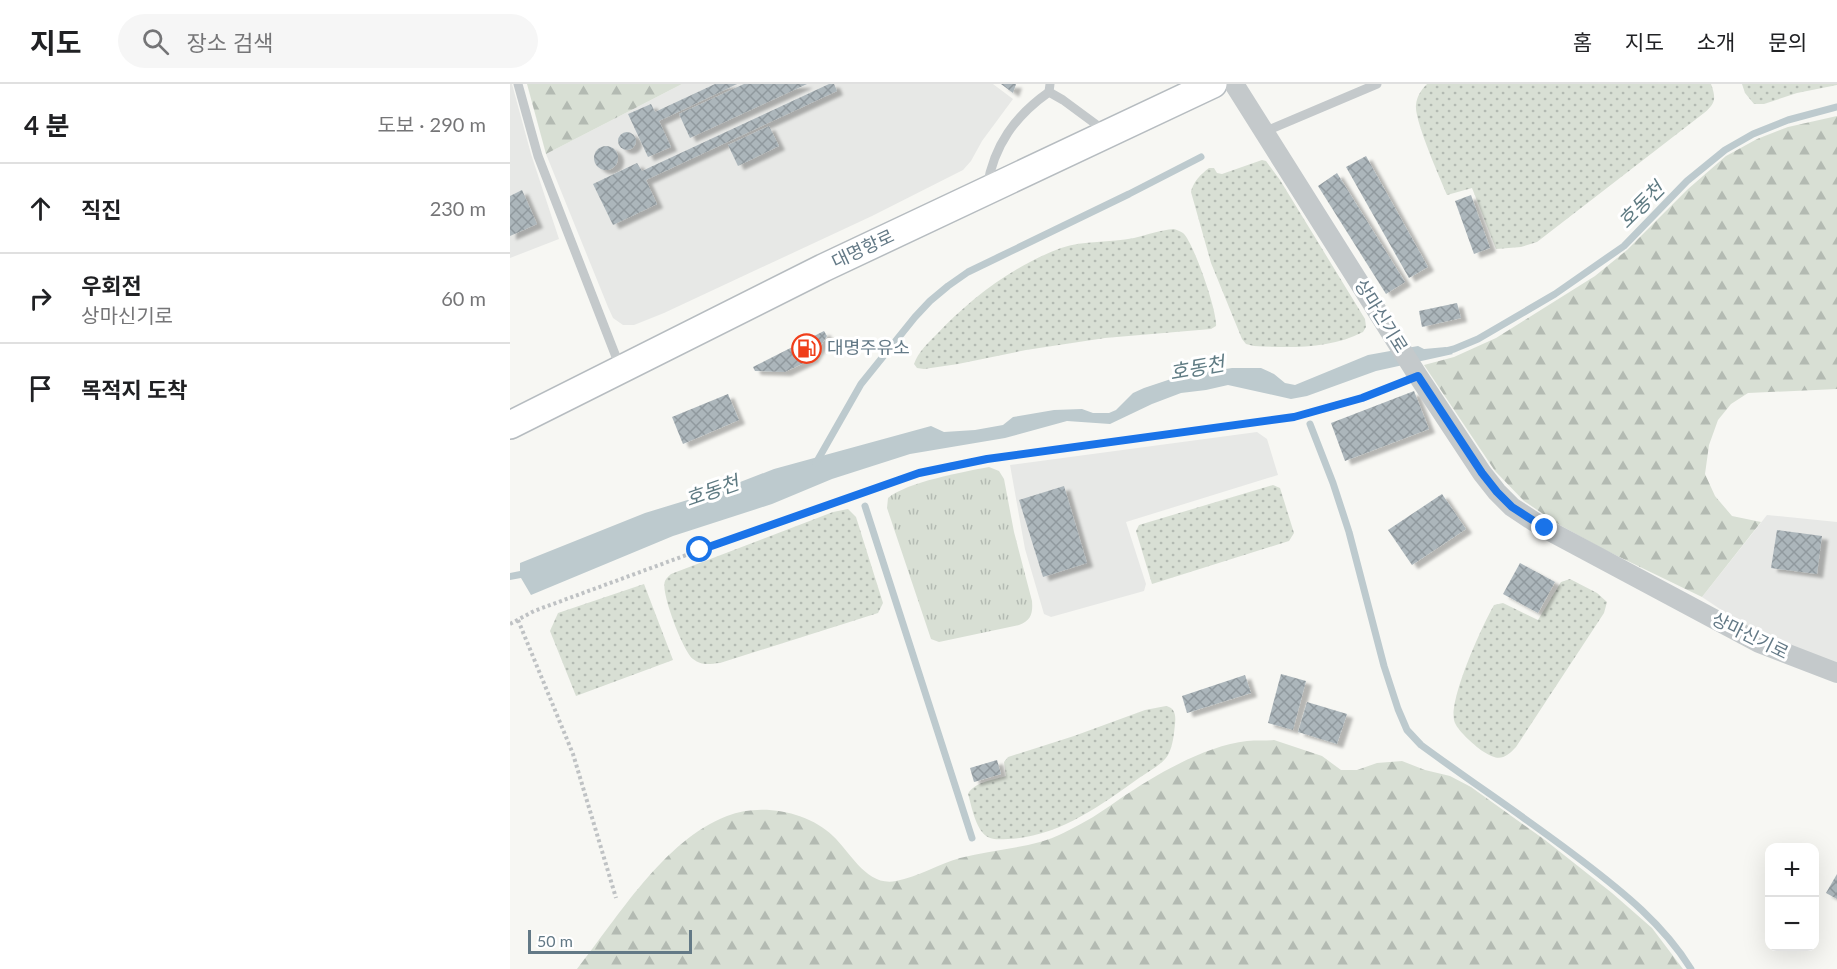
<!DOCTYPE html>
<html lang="ko">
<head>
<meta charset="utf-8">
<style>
  body { margin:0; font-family:Lato,"Noto Sans KR",sans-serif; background:#f6f6f6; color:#202124 }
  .controls { position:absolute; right:18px; bottom:18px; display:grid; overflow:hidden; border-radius:12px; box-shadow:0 6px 24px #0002 }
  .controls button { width:54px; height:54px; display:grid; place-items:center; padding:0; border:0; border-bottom:2px solid #e0e0e0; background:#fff; color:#202124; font:30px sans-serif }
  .scale { position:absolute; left:18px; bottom:15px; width:164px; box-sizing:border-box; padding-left:6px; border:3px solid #637986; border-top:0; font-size:16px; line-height:21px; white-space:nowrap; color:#637986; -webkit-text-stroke:4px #fff; paint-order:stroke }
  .stop { position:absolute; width:18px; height:18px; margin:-14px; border:4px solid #1a73e8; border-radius:50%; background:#fff }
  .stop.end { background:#1a73e8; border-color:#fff; box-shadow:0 2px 6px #0008 }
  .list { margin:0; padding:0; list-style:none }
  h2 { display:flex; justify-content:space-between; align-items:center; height:78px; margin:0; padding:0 24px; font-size:26px }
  h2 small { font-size:20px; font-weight:400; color:#757577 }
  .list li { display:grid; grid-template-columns:39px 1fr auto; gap:18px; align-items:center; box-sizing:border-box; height:90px; padding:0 24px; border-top:2px solid #e0e0e0 }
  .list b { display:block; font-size:22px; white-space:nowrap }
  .list p { margin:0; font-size:20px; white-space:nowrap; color:#757577 }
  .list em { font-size:20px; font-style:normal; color:#757577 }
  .icon { flex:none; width:33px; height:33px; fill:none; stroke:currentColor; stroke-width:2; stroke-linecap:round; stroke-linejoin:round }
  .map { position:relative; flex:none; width:1327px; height:885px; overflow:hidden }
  header { display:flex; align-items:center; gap:36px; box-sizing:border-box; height:84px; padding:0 30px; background:#fff; border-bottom:2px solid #e0e0e0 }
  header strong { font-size:28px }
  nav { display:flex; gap:33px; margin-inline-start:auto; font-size:21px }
  .search { width:420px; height:54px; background:#f6f6f6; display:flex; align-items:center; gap:15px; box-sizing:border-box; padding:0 21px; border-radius:33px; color:#757577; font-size:22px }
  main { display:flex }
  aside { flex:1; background:#fff }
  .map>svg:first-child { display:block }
</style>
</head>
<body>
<header>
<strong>지도</strong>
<div class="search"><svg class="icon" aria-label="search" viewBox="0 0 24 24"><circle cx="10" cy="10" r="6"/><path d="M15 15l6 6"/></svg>장소 검색</div>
<nav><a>홈</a><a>지도</a><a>소개</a><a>문의</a></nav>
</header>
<main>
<aside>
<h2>4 분<small>도보 · 290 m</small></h2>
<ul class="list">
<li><svg class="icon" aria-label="ahead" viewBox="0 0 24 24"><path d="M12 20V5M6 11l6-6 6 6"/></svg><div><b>직진</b></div><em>230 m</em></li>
<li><svg class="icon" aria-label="right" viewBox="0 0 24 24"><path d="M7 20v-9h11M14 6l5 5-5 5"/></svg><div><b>우회전</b><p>상마신기로</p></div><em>60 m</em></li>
<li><svg class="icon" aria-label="arrive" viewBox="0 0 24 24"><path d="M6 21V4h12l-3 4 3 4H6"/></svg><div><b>목적지 도착</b></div></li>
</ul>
</aside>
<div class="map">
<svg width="1327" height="885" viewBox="0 0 1327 885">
  <defs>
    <pattern id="grass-tufts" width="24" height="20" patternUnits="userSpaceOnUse" patternTransform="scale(1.5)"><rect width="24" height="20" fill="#d8dfd4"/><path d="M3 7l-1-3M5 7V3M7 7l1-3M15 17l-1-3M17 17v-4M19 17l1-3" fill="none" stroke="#b3bab2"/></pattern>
    <pattern id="forest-firs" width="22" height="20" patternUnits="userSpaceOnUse" patternTransform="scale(1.5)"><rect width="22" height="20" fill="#d8dfd4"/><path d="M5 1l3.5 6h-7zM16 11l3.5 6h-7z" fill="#b3bab2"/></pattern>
    <pattern id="garden-dots" width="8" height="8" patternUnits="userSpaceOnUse" patternTransform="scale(1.5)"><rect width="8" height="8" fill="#d8dfd4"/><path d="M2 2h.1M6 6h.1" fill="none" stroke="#b3bab2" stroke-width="1.8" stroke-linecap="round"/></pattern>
    <pattern id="building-cross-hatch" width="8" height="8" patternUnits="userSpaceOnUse" patternTransform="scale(1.5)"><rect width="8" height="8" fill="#acb6bb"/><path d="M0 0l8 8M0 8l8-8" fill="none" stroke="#90999e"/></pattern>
    <filter id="shadow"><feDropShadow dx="6" dy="4" stdDeviation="1.5" flood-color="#0004"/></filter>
  </defs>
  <rect width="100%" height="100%" fill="#f7f7f3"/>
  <g fill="#e7e8e6">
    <path d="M0,0H2L21,70L49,155L0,174Z"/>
    <path d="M172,0H483L503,15L472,57L461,77L453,86L362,132L154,229L124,241H113L103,234L98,223L36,70Z"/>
    <path d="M747,348L757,355L768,391L616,438L636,500L634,507L541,533L534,530L515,465L500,381Z"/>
    <path d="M1257,431L1327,438V580L1257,553L1228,537L1192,513Z"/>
  </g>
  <path fill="url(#grass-tufts)" d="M479,383L489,387L494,395L504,448L522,517C523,530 521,536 509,541L429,558L421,555L377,424L378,414C397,398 453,388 479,383Z"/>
  <g fill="url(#forest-firs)">
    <path d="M17,0H172L36,70Z"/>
    <path d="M1327,32V305L1238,309L1221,320L1208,336L1199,361L1195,390L1205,412L1222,432L1251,438L1192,513L1093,465L1048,440L1014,417L985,387L914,281L944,273L986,254L1085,192L1117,166L1178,105L1216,72L1247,55L1278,43Z"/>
    <path d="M764,656L812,672L831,686H847L867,679L892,677L915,686L940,692L961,703L1035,756L1102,809L1142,844L1173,885H67C109,832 153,757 217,732C250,719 297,727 323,752C341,769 357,803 386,797C408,793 429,780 450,774C477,767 504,765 530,758C545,754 562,745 576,737C593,728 608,715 625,705C656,685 700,661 737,657C746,656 755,657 764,656Z"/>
  </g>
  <g fill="url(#garden-dots)">
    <path d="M917,0H1201C1206,14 1206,19 1194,29L1027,158L1011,163L986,165L962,104L937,111C930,94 904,36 906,21C907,12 911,6 917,0Z"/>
    <path d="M1232,0H1327V1L1287,9L1254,20H1244L1235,9Z"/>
    <path d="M752,76L756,77L770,96L855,235L856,243L853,248C821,265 779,264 744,262L736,260L732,255L701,179L681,108C683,98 691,90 699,84H704L707,89L712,90Z"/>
    <path d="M664,145C667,146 670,147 673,149C683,157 708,229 706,242L701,245L595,254L516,266L448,280L414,285L407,284L404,280C408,268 418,259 426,251C461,214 503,182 551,164C574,156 600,159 624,154C637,151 650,146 664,145Z"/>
    <path d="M763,401L770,404L784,449L779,457L642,500L626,447L629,441Z"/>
    <path d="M338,425L346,433L373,519L368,529L210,579C199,580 192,582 183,575C174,569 150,508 155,497C156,494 159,492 161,490L323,428Z"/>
    <path d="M1060,495L1087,509L1097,518L1094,529L1006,663C996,674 989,678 974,668C966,663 949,648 945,639C936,620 973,540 984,521L993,519L1028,536L1051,498Z"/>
    <path d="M134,500L163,576L66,612L40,547L48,529Z"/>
    <path d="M656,622C665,624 666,631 665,640C664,650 663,662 658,671C652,681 639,687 629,694C590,722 548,753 498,755C492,755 485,756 480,754C466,749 462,723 458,710C464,698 484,696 496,692L494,678L498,673L564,652L635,626Z"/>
  </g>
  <path fill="#bdcace" d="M908,262L914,265L936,263L943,270L866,287L797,312L781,315L718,301L696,306L671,309L642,320L600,340L557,337L495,354L400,370L322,395L262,420L163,452L21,511L11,494L0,496V489L10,487V479L135,429L207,407L264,385L421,342L434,348L465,346L493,341L503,333L544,326L572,325L583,329H599L606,326L623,309L634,304L670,292L722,284H751L764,290L775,299L785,301L858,271Z"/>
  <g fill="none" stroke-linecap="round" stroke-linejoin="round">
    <g stroke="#bdcace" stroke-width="7">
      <path d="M932,268L944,265L968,255L1045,210L1114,162L1177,97L1215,66L1243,50L1278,36L1327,23"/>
      <path d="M800,340L823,399L839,448L874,582L888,625L897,646L911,661C964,700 1019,736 1071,776C1113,808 1153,840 1181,885"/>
      <path d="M306,379L351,300L405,233L420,217L438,202L458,188L489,173L619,110L691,73"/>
      <path d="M355,422L462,754"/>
    </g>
  </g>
  <g fill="url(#building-cross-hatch)" filter="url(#shadow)">
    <path d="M205,0H227L149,37L161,63L138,73L118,30L141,20L145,28Z"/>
    <path d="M234,0H297L180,54L169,30Z"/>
    <path d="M319,0H324L327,7L136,96L147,120L103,141L83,100L127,79L132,87Z"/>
    <path d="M491,0H506L503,9Z"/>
    <path d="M259,42L269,62L228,82L218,61Z"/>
    <circle cx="117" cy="57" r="9"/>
    <circle cx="96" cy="74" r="12"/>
    <path d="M856,72L918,183L899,194L836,83Z"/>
    <path d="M827,89L895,198L876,210L808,102Z"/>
    <path d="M12,106L27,140L0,152V112Z"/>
    <path d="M961,111L980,164L964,170L945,117Z"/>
    <path d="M947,219L951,234L912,243L909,227Z"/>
    <path d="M314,247L317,252L302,275L275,288L245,287L243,283Z"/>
    <path d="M904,307L919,345L835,377L821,339Z"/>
    <path d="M218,310L229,336L173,360L162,333Z"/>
    <path d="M554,402L577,479L533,493L509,416Z"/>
    <path d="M932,410L956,445L902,481L878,446Z"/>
    <path d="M1267,446L1312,452L1307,490L1261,484Z"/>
    <path d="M1010,479L1045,498L1028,529L993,510Z"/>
    <path d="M771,590L796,597L783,646L758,639Z"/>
    <path d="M735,591L741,609L677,629L672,612Z"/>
    <path d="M797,618L837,630L827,660L788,648Z"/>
    <path d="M487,676L491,690L464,698L460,684Z"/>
    <path d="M1327,790V815L1316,809Z"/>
  </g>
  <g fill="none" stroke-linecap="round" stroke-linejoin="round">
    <defs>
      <path id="secondary" d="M0,341L313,184L703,0"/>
    </defs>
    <use href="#secondary" stroke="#b6bcc0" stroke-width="30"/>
    <g stroke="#bfc2c4" stroke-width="4" stroke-dasharray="3 3" stroke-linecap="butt">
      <path d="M8,536L63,670L106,814"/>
      <path d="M0,540L24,527L190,466L409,389L441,381L477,376L784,333L852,314L889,300"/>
    </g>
    <g stroke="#c4c9cb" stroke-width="9">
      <path d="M8,0L28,72L110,283"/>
      <path d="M540,0L539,8L553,16L595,47"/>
      <path d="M754,48L867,0"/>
      <path d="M477,103C484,61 505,32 539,8"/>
    </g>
    <path stroke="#c4c9cb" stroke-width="20" d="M724,0L908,292L972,389L987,408L1002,423L1034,444L1249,559L1327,589"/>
    <use href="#secondary" stroke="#fff" stroke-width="27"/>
  </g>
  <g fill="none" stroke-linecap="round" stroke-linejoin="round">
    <path stroke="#1a73e8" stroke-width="8" d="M190,466L409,389L477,375L784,333L852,314L908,292L972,389L987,408L1002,423L1035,444"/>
  </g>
  <defs>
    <symbol id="fuel-ring" viewBox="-11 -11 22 22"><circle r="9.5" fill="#fff" stroke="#f03e1a" stroke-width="1.5"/><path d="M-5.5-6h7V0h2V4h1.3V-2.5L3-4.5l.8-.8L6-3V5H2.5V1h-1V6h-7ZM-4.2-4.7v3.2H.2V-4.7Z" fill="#f03e1a"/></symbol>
  </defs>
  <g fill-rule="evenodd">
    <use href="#fuel-ring" x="280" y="248" width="33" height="33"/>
  </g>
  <g text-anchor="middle" stroke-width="6" stroke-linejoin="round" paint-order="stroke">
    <g font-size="18" fill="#637986" stroke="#fff">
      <text transform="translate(353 165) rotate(-25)" y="6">대명항로</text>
      <text transform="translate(871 232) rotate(58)" y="6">상마신기로</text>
      <text transform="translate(1240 552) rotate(26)" y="6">상마신기로</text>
    </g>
    <g font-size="18" fill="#637986" stroke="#fff" text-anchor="start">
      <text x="317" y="270">대명주유소</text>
    </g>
    <g font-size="20" font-style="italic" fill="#5f7b83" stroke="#fff">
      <text transform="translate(1131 121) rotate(-45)" y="7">호동천</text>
      <text transform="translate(687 284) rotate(-10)" y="7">호동천</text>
      <text transform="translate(202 407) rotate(-19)" y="7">호동천</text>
    </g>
  </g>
</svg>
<div class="controls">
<button>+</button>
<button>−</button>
</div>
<div class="scale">50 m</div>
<div class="stop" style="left:190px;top:466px"></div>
<div class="stop end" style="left:1035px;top:444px"></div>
</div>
</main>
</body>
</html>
